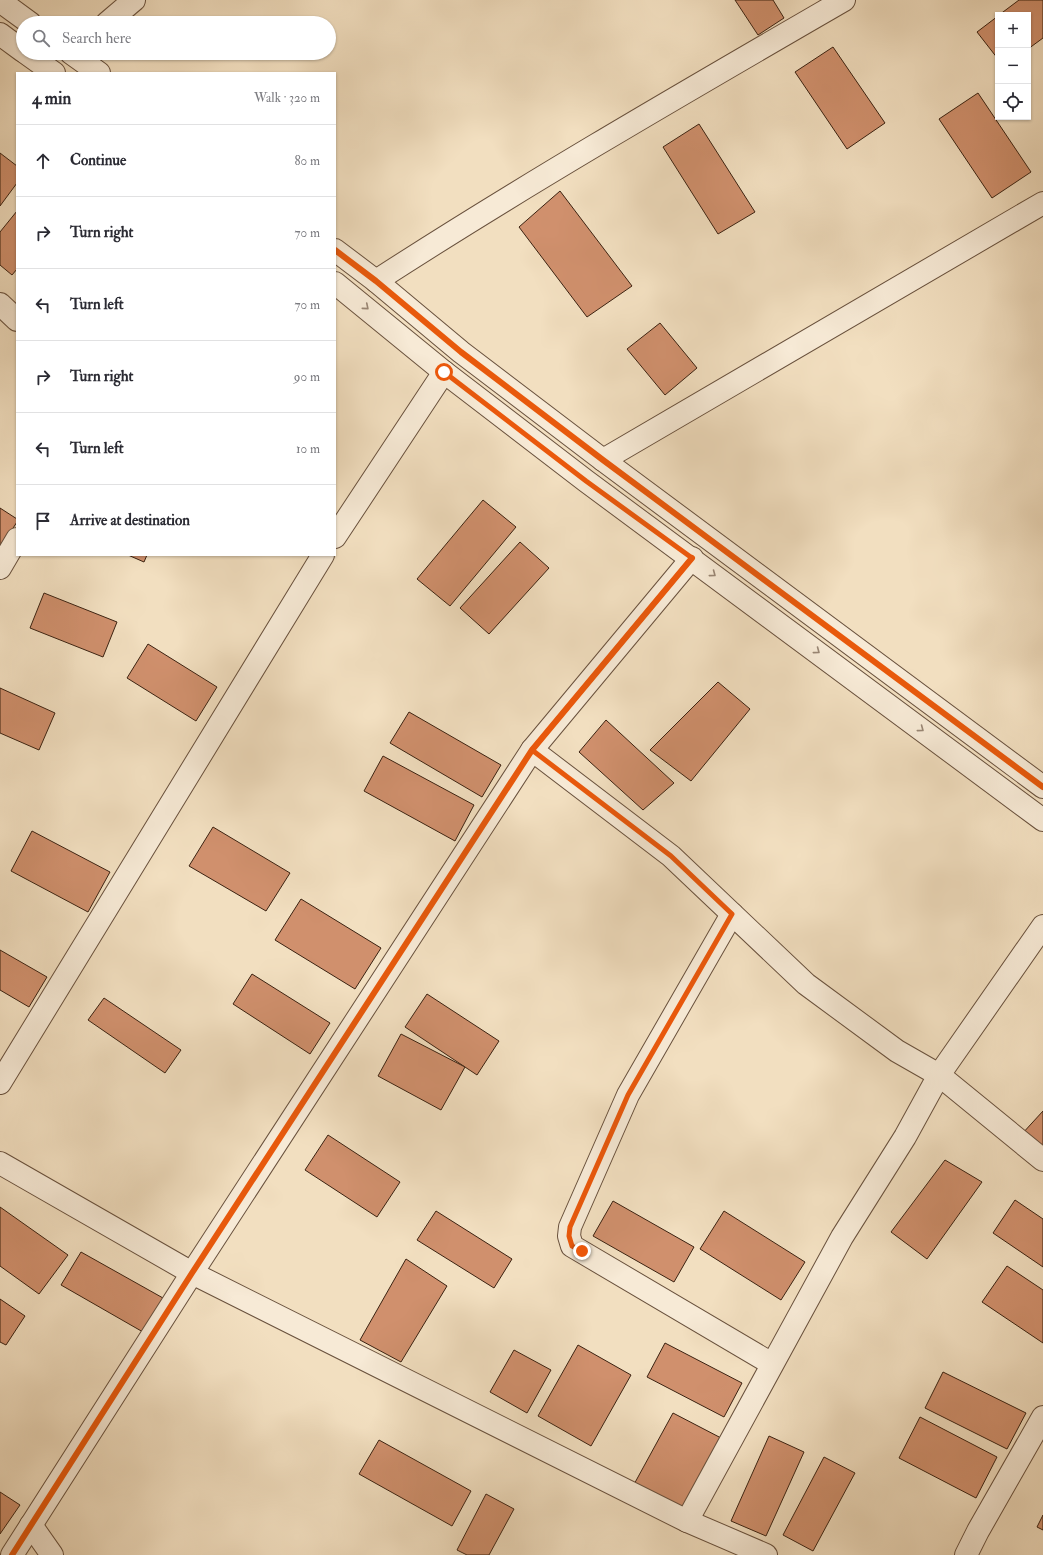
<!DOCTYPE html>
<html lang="en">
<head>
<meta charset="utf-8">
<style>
  body { margin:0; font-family:"IM FELL Double Pica",serif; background:#f2f2f3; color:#2b2b33 }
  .controls { position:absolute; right:12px; top:12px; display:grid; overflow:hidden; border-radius:0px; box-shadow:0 1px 3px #0004 }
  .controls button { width:36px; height:36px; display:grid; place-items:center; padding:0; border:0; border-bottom:1px solid #e1e1e2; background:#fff; color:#2b2b33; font:20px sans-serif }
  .stop { position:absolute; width:12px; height:12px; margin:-9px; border:3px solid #ea580c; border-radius:50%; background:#fff }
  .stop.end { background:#ea580c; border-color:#fff; box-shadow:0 1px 4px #0008 }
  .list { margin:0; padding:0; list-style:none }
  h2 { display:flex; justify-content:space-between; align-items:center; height:52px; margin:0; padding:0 16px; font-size:17px }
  h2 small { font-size:13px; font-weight:400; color:#7c7c81 }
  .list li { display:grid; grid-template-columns:26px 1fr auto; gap:12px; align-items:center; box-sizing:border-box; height:72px; padding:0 16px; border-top:1px solid #e1e1e2 }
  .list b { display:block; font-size:15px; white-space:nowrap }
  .list em { font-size:13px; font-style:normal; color:#7c7c81 }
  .icon { flex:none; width:22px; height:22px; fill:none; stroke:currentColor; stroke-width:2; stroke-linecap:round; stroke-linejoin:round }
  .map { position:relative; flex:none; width:1043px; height:1555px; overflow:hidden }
  .search { position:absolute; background:#fff; box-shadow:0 1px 3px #0004; left:16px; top:16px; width:320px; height:44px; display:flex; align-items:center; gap:10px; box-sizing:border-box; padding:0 14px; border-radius:22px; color:#7c7c81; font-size:15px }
  .panel { position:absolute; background:#fff; box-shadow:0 1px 3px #0004; left:16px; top:72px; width:320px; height:484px; border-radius:0px }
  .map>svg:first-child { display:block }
</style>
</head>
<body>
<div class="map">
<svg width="1043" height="1555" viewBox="0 0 1043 1555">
  <rect width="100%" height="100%" fill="#f2dfc0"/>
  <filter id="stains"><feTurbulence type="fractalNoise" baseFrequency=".005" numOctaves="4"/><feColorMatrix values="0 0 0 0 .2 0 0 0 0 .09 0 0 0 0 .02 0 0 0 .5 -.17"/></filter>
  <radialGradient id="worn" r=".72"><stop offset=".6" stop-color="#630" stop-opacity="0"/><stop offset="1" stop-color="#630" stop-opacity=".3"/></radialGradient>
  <g fill="#d0906d" stroke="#3b2211">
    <path d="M735,0H773L784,18L758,35Z"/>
    <path d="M1019,0H1043V38L1028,49V15H999Z"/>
    <path d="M998,16V59L977,32Z"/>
    <path d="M833,47L885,123L847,149L795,72Z"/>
    <path d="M978,93L1031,172L992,198L939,119Z"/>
    <path d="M699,124L755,212L718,234L663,147Z"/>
    <path d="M0,153L17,166V183L0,206Z"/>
    <path d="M560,191L632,286L587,317L519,227Z"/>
    <path d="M17,211V269L12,275L0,265V232Z"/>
    <path d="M660,323L697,368L665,395L627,349Z"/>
    <path d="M483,500L516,527L450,606L417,579Z"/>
    <path d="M0,508L17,519V522L0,548Z"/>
    <path d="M520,542L549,568L489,634L460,608Z"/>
    <path d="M128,555H147L144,562Z"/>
    <path d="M44,593L117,622L103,657L30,628Z"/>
    <path d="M148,644L217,687L196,721L127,678Z"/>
    <path d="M718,682L750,709L691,781L650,750Z"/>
    <path d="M0,688L55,713L39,750L0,733Z"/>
    <path d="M409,712L501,765L482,797L390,743Z"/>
    <path d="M606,720L674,783L643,810L579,752Z"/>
    <path d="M383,756L474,805L455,841L364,791Z"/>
    <path d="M213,827L290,873L266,911L189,866Z"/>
    <path d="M32,831L110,872L88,912L11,871Z"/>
    <path d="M301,899L381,948L355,989L275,940Z"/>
    <path d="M0,950L47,977L29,1007L0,990Z"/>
    <path d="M252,974L330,1023L310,1054L233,1004Z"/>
    <path d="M427,994L499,1041L477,1075L405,1027Z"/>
    <path d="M104,998L181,1050L165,1073L88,1020Z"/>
    <path d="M401,1034L465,1067L441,1110L378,1076Z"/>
    <path d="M1043,1111V1156L1021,1135Z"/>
    <path d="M328,1135L400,1182L377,1217L305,1170Z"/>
    <path d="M945,1160L982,1182L927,1259L891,1232Z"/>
    <path d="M1015,1200L1043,1219V1267L993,1233Z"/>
    <path d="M613,1201L694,1247L674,1282L593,1236Z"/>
    <path d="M0,1207L68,1255L39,1294L0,1266Z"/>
    <path d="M436,1211L512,1259L494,1288L417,1240Z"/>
    <path d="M724,1211L805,1262L781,1300L700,1249Z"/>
    <path d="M81,1252L163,1298L143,1332L61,1285Z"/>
    <path d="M406,1259L447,1286L401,1362L360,1340Z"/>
    <path d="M1007,1266L1043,1290V1343L982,1302Z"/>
    <path d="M0,1299L25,1316L6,1345L0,1342Z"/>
    <path d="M665,1343L742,1383L724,1417L647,1377Z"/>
    <path d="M578,1345L631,1375L591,1446L538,1416Z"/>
    <path d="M514,1350L551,1370L527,1413L490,1392Z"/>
    <path d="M943,1372L1026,1413L1007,1449L925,1408Z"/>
    <path d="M673,1413L723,1439L682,1514L632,1488Z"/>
    <path d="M920,1417L997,1457L976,1498L899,1458Z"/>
    <path d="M769,1436L804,1452L766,1536L731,1521Z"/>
    <path d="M379,1440L471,1491L452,1526L359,1474Z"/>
    <path d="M824,1457L855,1473L813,1551L783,1535Z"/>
    <path d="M0,1492L20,1505L0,1534Z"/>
    <path d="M486,1494L514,1509L489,1555H467L457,1550Z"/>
    <path d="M1043,1515V1530L1037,1527Z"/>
  </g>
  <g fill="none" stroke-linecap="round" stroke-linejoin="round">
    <defs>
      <g id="minor">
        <path d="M0,1L30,23"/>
        <path d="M107,23L134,0"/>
        <path d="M0,34L23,51"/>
        <path d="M26,53L54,73"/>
        <path d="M71,53L99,73"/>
        <path d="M335,250L376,281L461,352L603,460L1043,787"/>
        <path d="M376,281C529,182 687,91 844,0"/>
        <path d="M335,283L444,372L586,481L1043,820"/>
        <path d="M0,304L17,320"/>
        <path d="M603,460L1043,203"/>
        <path d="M335,537L444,372"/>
        <path d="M0,568L17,539"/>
        <path d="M532,750L671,856L806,984L897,1051L939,1075L1043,1160"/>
        <path d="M732,914L628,1095L570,1227L569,1236L572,1246L772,1364"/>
        <path d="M0,1083L323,555"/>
        <path d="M0,1163L192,1273L687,1521L766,1555"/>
        <path d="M687,1521L842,1237L905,1137L939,1075L1043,926"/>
        <path d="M31,1525L52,1555"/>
        <path d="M12,1555L192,1273L532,750L692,558"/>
        <path d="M966,1555L978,1531L1043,1417"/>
      </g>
    </defs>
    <use href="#minor" stroke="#69513d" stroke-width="24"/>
    <use href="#minor" stroke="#f7ead6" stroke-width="22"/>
    <defs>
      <g id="cycleway">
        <path d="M335,250L376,281L461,352L603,460L1043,787"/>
        <path d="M12,1555L192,1273L532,750L692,558"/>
      </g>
    </defs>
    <use href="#cycleway" stroke="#f7ead6" stroke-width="8"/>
    <use href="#cycleway" stroke="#e8590c" stroke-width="6"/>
  </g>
  <defs><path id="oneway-chevron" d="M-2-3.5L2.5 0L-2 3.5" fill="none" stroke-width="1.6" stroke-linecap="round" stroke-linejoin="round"/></defs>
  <g stroke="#998674">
    <use href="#oneway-chevron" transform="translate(366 307) rotate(40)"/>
    <use href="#oneway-chevron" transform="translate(713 574) rotate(37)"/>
    <use href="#oneway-chevron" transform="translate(817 651) rotate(37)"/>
    <use href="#oneway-chevron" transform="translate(921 729) rotate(37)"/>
  </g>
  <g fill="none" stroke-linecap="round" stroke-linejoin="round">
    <path stroke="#ea580c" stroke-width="5" d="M444,372L586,481L692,558L532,750L671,856L732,914L628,1095L570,1227L569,1236L572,1246L582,1251"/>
  </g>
  <rect width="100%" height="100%" filter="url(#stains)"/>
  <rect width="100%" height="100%" fill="url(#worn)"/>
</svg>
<div class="controls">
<button>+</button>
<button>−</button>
<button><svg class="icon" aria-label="locate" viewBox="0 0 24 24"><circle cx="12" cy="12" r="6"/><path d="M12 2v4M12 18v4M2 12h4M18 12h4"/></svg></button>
</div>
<div class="stop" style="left:444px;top:372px"></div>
<div class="stop end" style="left:582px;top:1251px"></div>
<div class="search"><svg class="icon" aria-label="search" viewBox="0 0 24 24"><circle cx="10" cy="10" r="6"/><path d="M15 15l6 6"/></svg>Search here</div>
<section class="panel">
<h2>4 min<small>Walk · 320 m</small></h2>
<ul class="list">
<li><svg class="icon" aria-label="ahead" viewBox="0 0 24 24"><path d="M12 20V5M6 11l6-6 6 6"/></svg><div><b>Continue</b></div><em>80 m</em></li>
<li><svg class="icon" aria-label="right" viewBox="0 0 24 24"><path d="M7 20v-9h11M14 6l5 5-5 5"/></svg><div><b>Turn right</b></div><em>70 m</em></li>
<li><svg class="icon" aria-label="left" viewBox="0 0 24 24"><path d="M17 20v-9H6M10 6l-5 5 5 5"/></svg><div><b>Turn left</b></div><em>70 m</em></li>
<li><svg class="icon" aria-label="right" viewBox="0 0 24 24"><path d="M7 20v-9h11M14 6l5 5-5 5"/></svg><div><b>Turn right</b></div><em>90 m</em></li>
<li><svg class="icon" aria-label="left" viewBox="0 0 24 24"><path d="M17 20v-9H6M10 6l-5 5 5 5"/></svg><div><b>Turn left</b></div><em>10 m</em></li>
<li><svg class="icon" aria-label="arrive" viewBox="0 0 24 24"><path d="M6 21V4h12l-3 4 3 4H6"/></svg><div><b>Arrive at destination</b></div></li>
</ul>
</section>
</div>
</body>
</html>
